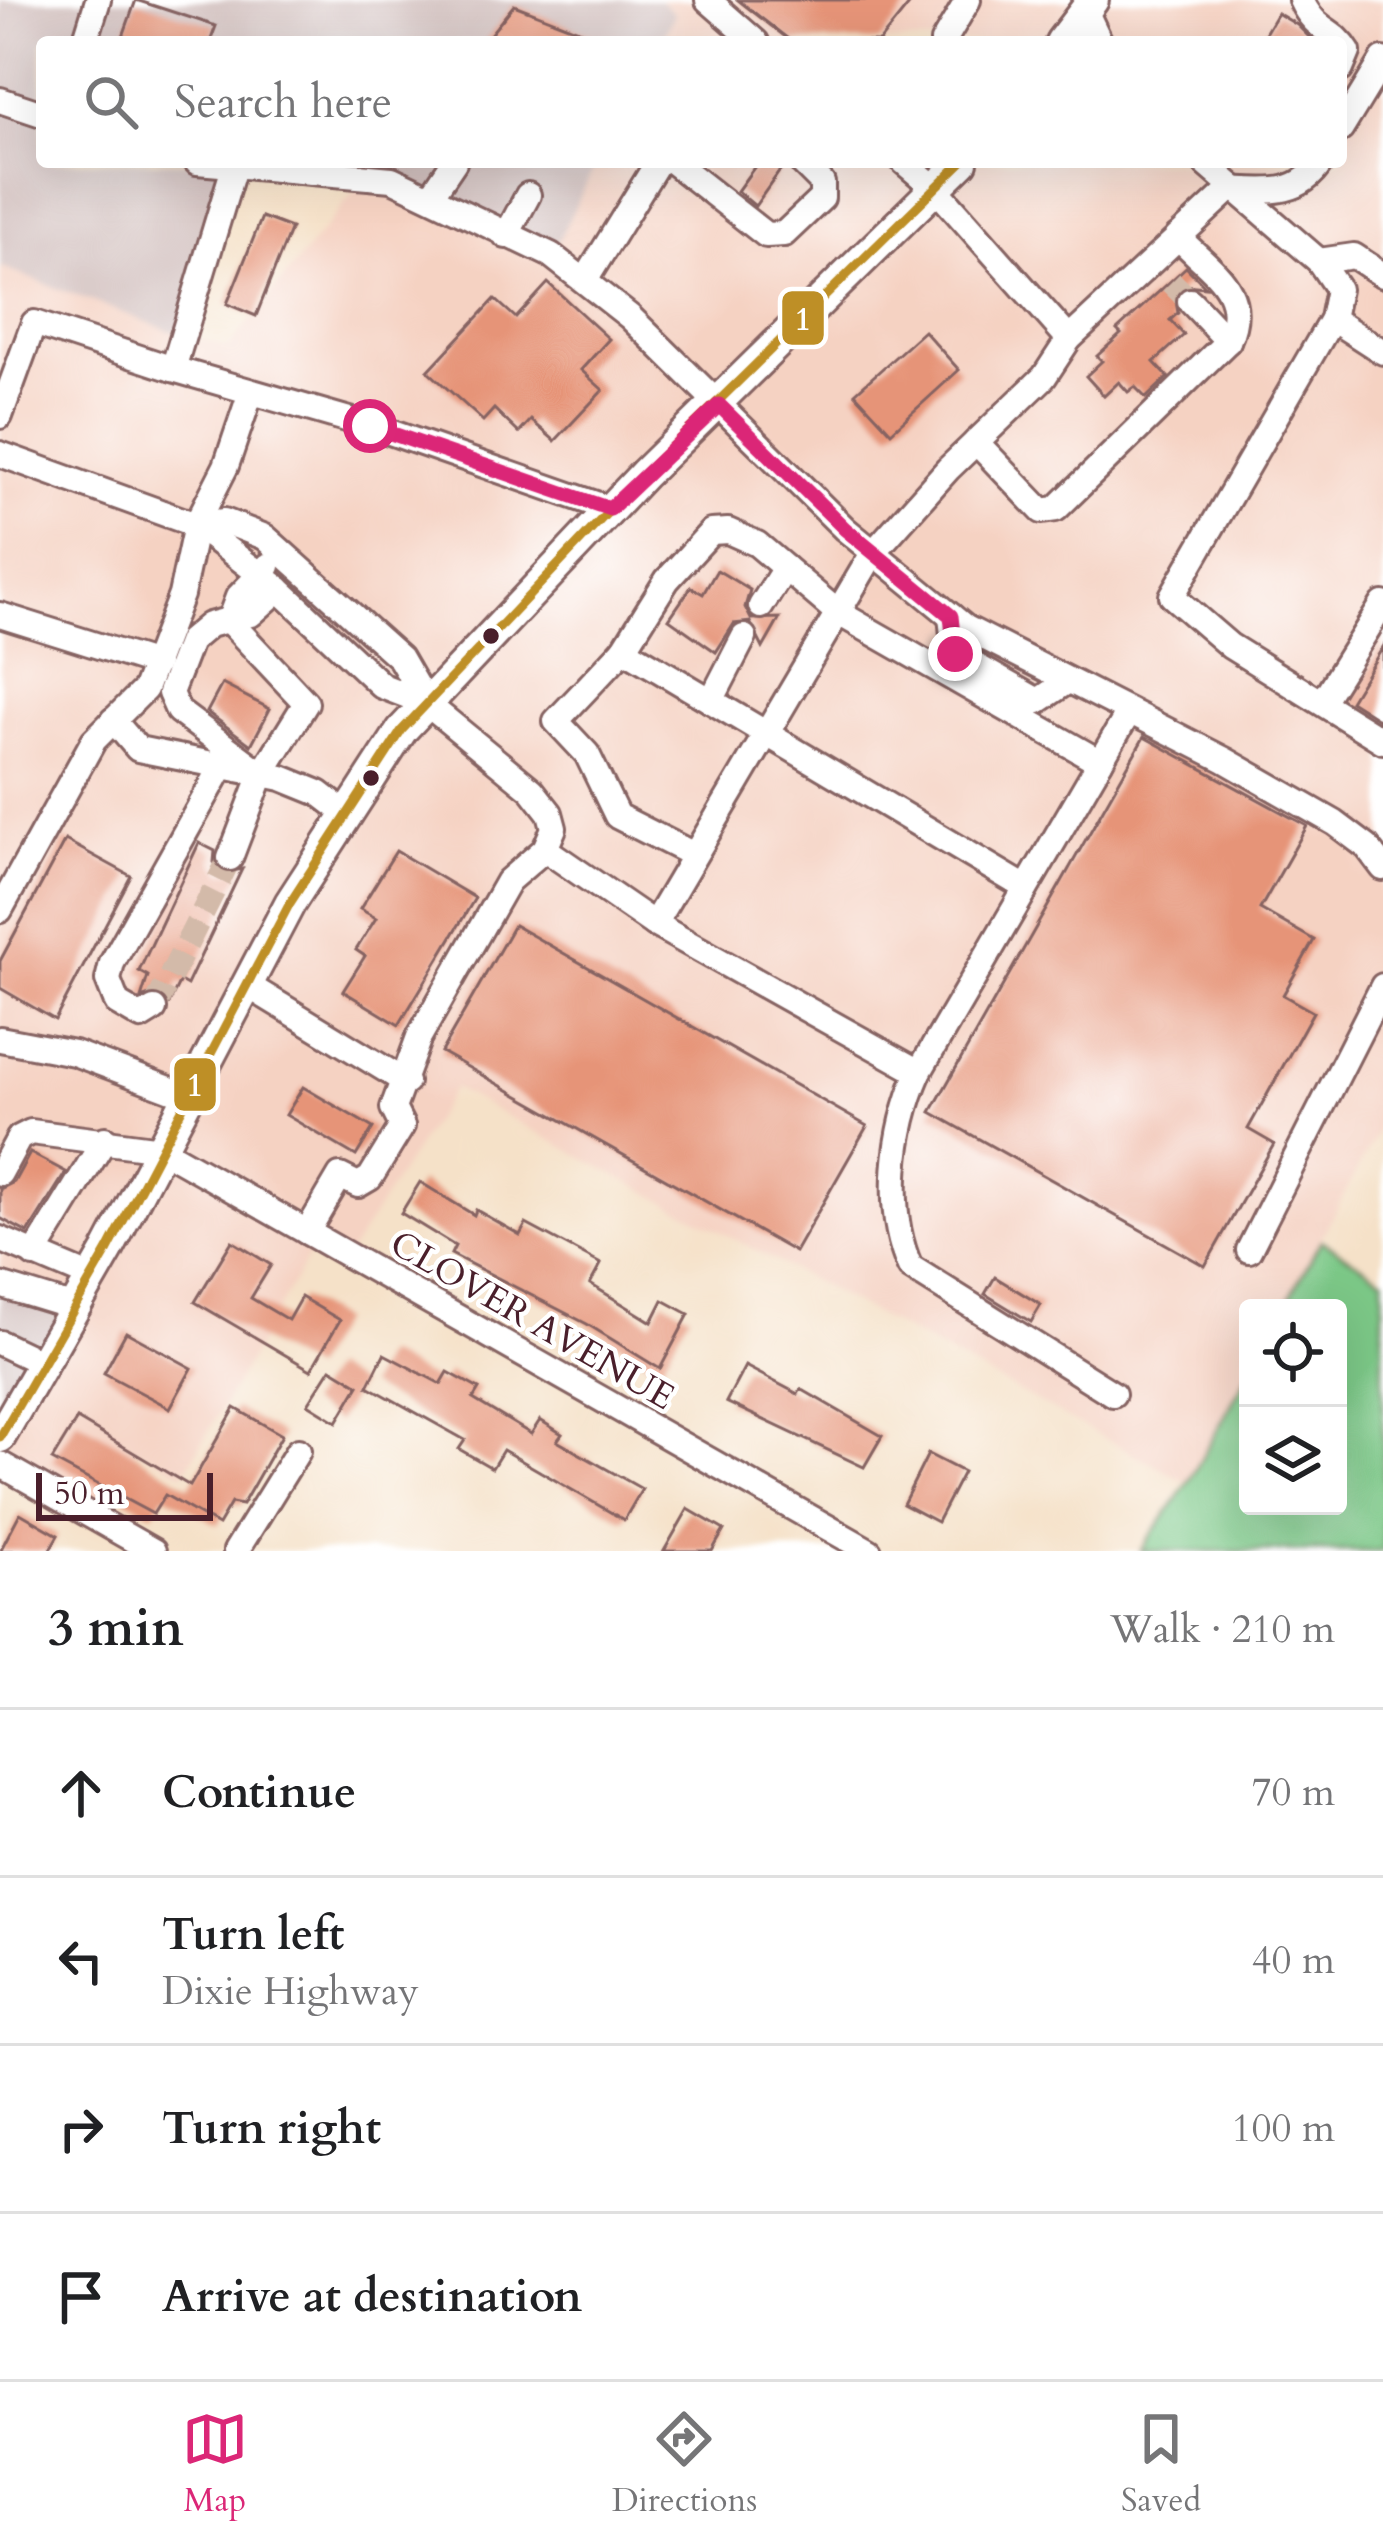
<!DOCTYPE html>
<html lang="en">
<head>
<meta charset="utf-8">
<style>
  body { margin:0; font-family:Cardo,serif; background:#f2f2f2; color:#202124 }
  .controls { position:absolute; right:36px; bottom:36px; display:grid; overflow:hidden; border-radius:12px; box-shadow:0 12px 48px #0002 }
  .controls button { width:108px; height:108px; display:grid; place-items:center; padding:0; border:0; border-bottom:3px solid #e0e0e0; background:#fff; color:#202124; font:60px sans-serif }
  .scale { position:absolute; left:36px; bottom:30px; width:177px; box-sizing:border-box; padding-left:12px; border:6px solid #4a1f2b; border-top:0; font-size:33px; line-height:42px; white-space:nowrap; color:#4a1f2b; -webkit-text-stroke:9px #fff; paint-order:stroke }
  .stop { position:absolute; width:36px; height:36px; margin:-27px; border:9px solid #db2777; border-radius:50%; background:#fff }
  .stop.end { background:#db2777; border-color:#fff; box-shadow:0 3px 12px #0008 }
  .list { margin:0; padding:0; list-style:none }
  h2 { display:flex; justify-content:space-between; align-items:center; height:156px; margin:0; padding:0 48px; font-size:51px }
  h2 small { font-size:39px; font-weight:400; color:#757577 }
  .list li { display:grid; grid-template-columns:78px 1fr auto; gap:36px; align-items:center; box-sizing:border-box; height:168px; padding:0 48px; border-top:3px solid #e0e0e0 }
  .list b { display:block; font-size:45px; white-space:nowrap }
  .list p { margin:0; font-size:39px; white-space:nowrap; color:#757577 }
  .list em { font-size:39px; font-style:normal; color:#757577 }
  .icon { flex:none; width:66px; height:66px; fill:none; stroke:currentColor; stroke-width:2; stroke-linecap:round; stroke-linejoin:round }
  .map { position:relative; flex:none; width:1383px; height:1551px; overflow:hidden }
  .search { position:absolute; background:#fff; box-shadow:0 12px 48px #0002; left:36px; right:36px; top:36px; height:132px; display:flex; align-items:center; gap:30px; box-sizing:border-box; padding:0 42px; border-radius:12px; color:#757577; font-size:45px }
  .sheet { height:828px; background:#fff }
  nav { display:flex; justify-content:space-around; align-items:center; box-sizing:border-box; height:168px; border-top:3px solid #e0e0e0; background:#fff; font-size:33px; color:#757577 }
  nav a { display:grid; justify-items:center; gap:6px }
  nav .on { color:#db2777 }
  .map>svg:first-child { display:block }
</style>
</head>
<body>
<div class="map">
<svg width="1383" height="1551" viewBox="0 0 1383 1551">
  <rect width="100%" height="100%" fill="#fff"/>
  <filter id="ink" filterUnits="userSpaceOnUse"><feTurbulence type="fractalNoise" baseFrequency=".00833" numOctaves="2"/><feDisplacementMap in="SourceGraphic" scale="24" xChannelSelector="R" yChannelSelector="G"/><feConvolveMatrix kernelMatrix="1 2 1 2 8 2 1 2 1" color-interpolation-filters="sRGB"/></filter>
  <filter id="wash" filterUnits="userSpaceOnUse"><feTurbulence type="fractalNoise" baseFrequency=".004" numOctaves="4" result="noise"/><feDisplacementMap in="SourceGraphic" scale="48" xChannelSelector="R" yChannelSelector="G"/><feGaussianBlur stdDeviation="2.7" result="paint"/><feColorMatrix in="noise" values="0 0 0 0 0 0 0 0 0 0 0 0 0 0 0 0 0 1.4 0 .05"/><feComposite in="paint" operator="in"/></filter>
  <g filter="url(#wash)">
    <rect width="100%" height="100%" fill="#f5e1c8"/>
    <path fill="#f5d2c2" d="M660,0H1383V1121L1284,1308H1248V1374L1188,1483L454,1088L348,1255L318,1239L184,1474L136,1449L91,1516L0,1464V267L228,348L366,177L551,255L597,162H1341V42H660L675,14Z"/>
    <g fill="#d1bfbd">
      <path d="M0,0H660L675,14L660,42H42V162H597L551,255L407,183L234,167L182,335L0,267Z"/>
      <path d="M0,1285L75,1308L0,1437Z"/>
    </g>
    <path fill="#7cc887" stroke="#637459" stroke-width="3" d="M1321,1240L1383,1278V1551H1141L1188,1483L1248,1374V1506H1338V1308H1284Z"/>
    <g id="blocks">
      <g fill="#e69478">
        <path d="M136,0L216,26L210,42H121Z"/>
        <path d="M738,0H913L879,42H792Z"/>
        <path d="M514,5L607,41L606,42H484Z"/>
        <path d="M1277,13L1297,25L1314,42H1260Z"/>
        <path d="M758,162H786L755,206L737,191Z"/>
        <path d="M262,217L291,228L256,316L227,304Z"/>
        <path d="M1186,267L1206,287L1185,285L1175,295L1178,313L1170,320L1184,335L1154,362L1168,377L1146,398L1135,387L1128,392L1119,382L1104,396L1086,376L1102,361L1097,356L1121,334L1117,330Z"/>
        <path d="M548,283L609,339L581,370L603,390L555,441L531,420L519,433L494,409L483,421L428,371L495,299L516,318Z"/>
        <path d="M924,331L959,370L891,432L855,393Z"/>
        <path d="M717,570L750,590L745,607L751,619L780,618L763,648L750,622L734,624L716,652L669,619L691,587L703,594Z"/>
        <path d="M1383,647V722L1350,701Z"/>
        <path d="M222,684L270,709L251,745L207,712Z"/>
        <path d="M1144,737L1307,826L1260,909L1314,940L1283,995L1313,1012L1248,1129L1274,1144L1205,1266L931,1112Z"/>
        <path d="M65,840L131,876L55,1020L0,988V961Z"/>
        <path d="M199,843L215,851L214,862L223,873L242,869L187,985L180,981L169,1004L155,993L141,998L148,976L139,971Z"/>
        <path d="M396,851L475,898L399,1025L343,991L365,956L356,950L376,918L360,909Z"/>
        <path d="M514,925L867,1126L795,1252L441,1052Z"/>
        <path d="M303,1087L373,1128L356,1156L286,1115Z"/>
        <path d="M30,1153L66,1172L28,1233L0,1218V1189L14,1182Z"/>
        <path d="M420,1182L474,1215L476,1210L520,1235L526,1224L601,1264L590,1284L652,1322L663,1300L689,1314L660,1369L587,1324L451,1254L455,1246L401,1213Z"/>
        <path d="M232,1241L271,1265L251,1298L288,1320L301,1297L340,1320L311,1370L195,1302Z"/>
        <path d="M995,1277L1041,1305L1031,1322L985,1294Z"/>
        <path d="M126,1332L192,1368L170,1408L104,1373Z"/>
        <path d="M384,1354L441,1384L448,1372L479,1389L473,1399L531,1434L540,1420L562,1434L557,1441L642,1489L624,1520L503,1450L492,1468L459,1449L465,1440L368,1386Z"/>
        <path d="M745,1366L798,1394L801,1389L882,1436L864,1467L726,1402Z"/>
        <path d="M331,1368L359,1385L337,1422L308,1404Z"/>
        <path d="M235,1408L282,1435L242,1505L231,1503L218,1525L165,1495L153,1514L52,1460L77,1419L190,1486Z"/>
        <path d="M928,1454L963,1472L937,1522L903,1504Z"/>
        <path d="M688,1509L724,1530L712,1551H664Z"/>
        <path d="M20,1513L58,1535L49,1551H0Z"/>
      </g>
    </g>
  </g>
  <g filter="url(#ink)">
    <use href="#blocks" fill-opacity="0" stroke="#866362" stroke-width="3"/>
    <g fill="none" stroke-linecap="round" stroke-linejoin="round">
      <g stroke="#d3baa9" stroke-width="24" stroke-dasharray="24 12" stroke-linecap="butt">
        <path d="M1171,282L1190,301"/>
        <path d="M154,1009L230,858"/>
      </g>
      <defs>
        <g id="minor">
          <path d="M708,0L756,42"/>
          <path d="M1301,0C1316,33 1333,27 1348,52L1341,69"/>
          <path d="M1085,10L1100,42"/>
          <path d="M85,42L98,0"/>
          <path d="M943,42L968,0"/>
          <path d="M0,100L42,114"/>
          <path d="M1341,129L1383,60"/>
          <path d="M197,162L392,179L551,255L630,317L845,529L966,628L1225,760L1335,823L1367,847L1383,868"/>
          <path d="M673,162L766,235L784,234L822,198V183L803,164"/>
          <path d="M904,162L937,190L1069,339"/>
          <path d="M1204,162L1319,261L1338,289L1332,319L1172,596L1230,646L1383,741"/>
          <path d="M234,167L173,369L384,430L610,509"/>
          <path d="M431,196L454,162"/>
          <path d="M506,236L528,195"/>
          <path d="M1319,261L1354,256L1383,275"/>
          <path d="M586,279L658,162"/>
          <path d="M1190,301L1228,341"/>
          <path d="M1332,319L1383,352"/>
          <path d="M0,416L34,323L173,369"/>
          <path d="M976,442L1042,511L1056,509L1228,341C1251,291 1211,271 1178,237"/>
          <path d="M0,454L196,525L279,589L382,686L426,703L532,790L550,813L554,828L545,849L508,881L419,1037L393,1108L402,1126L370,1178L358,1185L340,1176L307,1232"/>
          <path d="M196,525L224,521L265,537L400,658L426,703"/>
          <path d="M761,606L785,568"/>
          <path d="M0,615L156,664"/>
          <path d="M951,616L955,654L1038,701L1068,681"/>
          <path d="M229,621L306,703L262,774L230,858"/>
          <path d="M229,621L238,597L268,566"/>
          <path d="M624,649L1026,888"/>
          <path d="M711,701L744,637"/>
          <path d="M1322,702L1383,604"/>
          <path d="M113,720L138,749L282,778L319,793L345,813"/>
          <path d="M262,774L178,711L170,693L190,641L209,625L251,614L279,589"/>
          <path d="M545,849L654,924L919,1072L1129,712"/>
          <path d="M694,855L617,816L587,754L556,721L624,649L667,580L711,532L728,531L757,544L837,612L1100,762"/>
          <path d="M0,910L94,740L145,689L181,595L196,525L226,466L250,395"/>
          <path d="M654,924L873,553L948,469L1044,377L1069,339L1230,189C1266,191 1299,197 1321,162"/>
          <path d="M247,985L406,1082"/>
          <path d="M154,1009L141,1017L117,1003L108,980L112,963L223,765"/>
          <path d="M0,1039L74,1053L188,1096"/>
          <path d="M919,1072C894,1129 884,1209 910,1267L1113,1394"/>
          <path d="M0,1173L19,1138L31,1132L161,1149L869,1551"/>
          <path d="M0,1239L92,1278"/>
          <path d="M1249,1250L1383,986"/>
          <path d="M34,1255L105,1139"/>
          <path d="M0,1285L75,1308"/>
          <path d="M0,1343L42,1363"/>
          <path d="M0,1464L153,1551"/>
          <path d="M236,1551L298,1451"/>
        </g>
        <g id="major">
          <path d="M1061,42L1093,0"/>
          <path d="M0,1437L108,1250L290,903L402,730L644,474L962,162"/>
        </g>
      </defs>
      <use href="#minor" stroke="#866362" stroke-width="30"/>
      <use href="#major" stroke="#866362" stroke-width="36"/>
      <use href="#minor" stroke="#fff" stroke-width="24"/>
      <use href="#major" stroke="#fff" stroke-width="30"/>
      <defs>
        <path id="bus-1" d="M0,1437L108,1250L290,903L402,730L644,474L962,162"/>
      </defs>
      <use href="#bus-1" stroke="#fff" stroke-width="18"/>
      <use href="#bus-1" stroke="#be8f26" stroke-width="9"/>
    </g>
  </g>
  <g fill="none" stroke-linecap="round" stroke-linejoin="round" filter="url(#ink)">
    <path stroke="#db2777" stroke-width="15" d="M370,426L610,509L719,405L845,529L951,616L955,654"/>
  </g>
  <g fill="#4a1f2b" stroke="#fff" stroke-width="4.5">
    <circle cx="491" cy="636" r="10"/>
    <circle cx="371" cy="778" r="10"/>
  </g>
  <g text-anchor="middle" stroke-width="9" stroke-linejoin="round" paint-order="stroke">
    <g font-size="36" fill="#4a1f2b" stroke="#fff">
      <text transform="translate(533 1319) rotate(30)" y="13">CLOVER AVENUE</text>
    </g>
  </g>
  <g stroke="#fff" stroke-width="4.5">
    <rect x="780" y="289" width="46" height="58" rx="12" fill="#be8f26"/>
    <rect x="172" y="1056" width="46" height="57" rx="12" fill="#be8f26"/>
  </g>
  <g font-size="33" text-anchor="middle" font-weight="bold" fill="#fff">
    <text x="803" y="330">1</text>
    <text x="195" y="1096">1</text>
  </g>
</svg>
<div class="controls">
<button><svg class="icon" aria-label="locate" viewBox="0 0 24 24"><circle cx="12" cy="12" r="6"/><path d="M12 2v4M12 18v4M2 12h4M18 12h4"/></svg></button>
<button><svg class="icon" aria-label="layers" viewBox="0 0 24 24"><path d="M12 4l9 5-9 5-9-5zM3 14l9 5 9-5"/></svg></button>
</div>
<div class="scale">50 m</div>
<div class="stop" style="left:370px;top:426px"></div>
<div class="stop end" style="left:955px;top:654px"></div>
<div class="search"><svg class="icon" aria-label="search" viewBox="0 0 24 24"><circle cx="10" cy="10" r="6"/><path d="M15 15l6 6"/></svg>Search here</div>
</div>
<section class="sheet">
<h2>3 min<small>Walk · 210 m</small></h2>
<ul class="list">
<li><svg class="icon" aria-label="ahead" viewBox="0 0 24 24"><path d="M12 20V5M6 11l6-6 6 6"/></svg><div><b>Continue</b></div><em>70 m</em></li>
<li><svg class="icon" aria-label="left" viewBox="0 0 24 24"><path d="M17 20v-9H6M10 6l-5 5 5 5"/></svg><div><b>Turn left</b><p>Dixie Highway</p></div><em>40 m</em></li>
<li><svg class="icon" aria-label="right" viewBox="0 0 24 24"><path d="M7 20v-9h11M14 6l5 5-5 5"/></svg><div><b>Turn right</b></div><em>100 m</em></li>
<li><svg class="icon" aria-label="arrive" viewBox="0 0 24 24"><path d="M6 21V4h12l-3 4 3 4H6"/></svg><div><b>Arrive at destination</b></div></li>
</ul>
</section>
<nav>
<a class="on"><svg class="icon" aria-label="map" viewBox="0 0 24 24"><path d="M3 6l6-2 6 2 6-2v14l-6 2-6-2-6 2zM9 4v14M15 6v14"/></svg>Map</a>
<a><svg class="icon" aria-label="directions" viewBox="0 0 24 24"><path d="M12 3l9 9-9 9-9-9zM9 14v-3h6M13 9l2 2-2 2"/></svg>Directions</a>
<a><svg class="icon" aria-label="saved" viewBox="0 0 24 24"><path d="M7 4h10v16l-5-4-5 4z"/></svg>Saved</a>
</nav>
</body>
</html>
